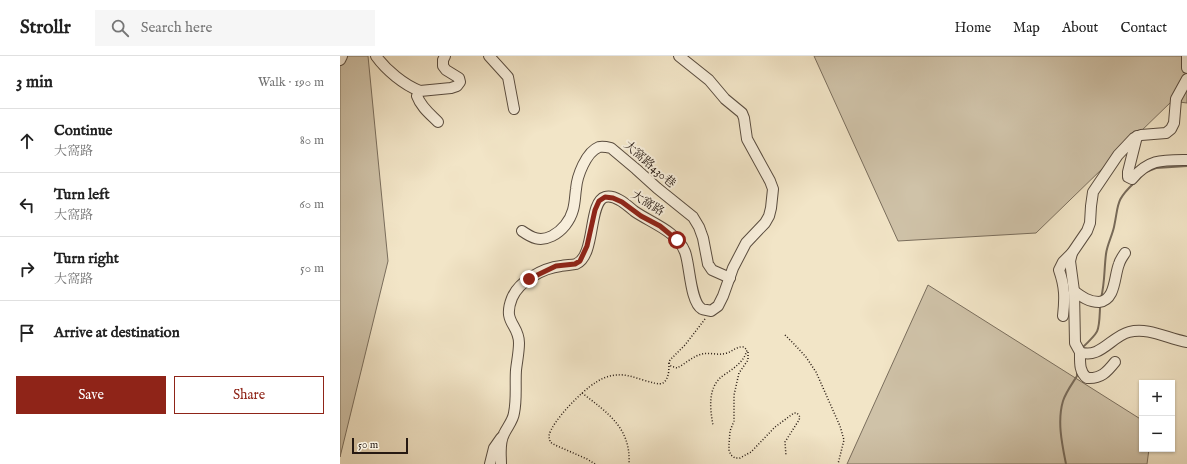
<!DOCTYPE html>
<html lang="en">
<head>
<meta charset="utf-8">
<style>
  body { margin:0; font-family:"IM FELL English","Noto Serif TC",serif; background:#f6f6f6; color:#222 }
  .controls { position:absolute; right:12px; bottom:12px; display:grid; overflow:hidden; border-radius:0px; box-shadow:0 1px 3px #0004 }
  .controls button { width:36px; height:36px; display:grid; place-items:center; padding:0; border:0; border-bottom:1px solid #e0e0e0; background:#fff; color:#222; font:20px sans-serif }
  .scale { position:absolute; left:12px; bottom:10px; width:56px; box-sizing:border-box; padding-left:4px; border:2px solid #261912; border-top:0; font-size:11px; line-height:14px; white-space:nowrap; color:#261912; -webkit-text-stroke:3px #f7eedb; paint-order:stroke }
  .stop { position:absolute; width:12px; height:12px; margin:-9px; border:3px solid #8f2418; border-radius:50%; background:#fff }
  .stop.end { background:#8f2418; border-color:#fff; box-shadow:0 1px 4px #0008 }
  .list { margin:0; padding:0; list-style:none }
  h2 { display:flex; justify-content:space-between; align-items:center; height:52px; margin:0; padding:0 16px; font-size:17px }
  h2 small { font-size:13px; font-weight:400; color:#767676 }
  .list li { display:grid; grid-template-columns:26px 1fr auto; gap:12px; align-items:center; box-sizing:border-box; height:64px; padding:0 16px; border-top:1px solid #e0e0e0 }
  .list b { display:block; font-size:15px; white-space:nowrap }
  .list p { margin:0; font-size:13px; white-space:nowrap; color:#767676 }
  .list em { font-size:13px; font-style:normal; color:#767676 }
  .actions { display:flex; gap:8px; padding:12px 16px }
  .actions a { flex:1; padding:9px 0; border:1px solid #8f2418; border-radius:0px; text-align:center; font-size:14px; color:#8f2418 }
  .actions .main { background:#8f2418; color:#fff }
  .icon { flex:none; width:22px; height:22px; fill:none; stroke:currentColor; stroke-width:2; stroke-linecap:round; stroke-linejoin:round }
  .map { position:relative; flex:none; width:847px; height:408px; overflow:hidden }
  header { display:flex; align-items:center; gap:24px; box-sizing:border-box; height:56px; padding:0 20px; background:#fff; border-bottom:1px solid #e0e0e0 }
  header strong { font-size:19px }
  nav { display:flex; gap:22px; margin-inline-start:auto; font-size:14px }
  .search { width:280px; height:36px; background:#f6f6f6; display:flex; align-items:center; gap:10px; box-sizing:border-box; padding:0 14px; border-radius:0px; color:#767676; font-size:15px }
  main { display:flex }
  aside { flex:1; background:#fff }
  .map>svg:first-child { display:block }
</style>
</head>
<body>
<header>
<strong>Strollr</strong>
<div class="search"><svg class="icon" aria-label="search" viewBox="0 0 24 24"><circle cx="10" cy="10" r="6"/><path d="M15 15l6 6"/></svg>Search here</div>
<nav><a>Home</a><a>Map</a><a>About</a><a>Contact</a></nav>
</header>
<main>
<aside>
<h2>3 min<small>Walk · 190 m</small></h2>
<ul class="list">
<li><svg class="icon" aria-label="ahead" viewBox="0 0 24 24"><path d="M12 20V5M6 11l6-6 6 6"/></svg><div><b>Continue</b><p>大窩路</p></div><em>80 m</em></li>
<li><svg class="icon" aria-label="left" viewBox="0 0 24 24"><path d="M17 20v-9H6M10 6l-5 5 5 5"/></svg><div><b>Turn left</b><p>大窩路</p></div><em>60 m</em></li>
<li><svg class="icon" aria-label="right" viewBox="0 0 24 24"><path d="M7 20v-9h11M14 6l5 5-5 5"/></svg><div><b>Turn right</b><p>大窩路</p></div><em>50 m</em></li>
<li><svg class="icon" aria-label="arrive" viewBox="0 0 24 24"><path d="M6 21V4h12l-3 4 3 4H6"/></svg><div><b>Arrive at destination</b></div></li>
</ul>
<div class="actions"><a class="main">Save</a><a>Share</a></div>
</aside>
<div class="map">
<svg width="847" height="408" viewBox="0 0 847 408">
  <rect width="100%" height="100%" fill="#f2e5c7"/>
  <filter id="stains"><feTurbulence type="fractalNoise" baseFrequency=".005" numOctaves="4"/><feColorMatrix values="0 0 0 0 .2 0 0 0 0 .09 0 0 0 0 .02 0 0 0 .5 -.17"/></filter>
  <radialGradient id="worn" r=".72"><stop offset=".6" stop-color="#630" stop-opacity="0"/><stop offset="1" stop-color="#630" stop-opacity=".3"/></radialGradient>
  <g fill="#cfc2a8" stroke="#7a6e5d">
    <path d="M0,0H28L48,205L0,401Z"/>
    <path d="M474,0H847V47L832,45L696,177L558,185Z"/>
    <path d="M588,229L802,364V393H809L807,408H507Z"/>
  </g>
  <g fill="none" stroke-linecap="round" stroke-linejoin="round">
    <g stroke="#776a59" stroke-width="2">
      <path d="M806,116L816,112L847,110"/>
      <path d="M761,242C765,227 764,213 766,198C767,189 772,180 774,171C779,148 775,145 794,127"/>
      <path d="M742,292C760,275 759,276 760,252"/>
      <path d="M726,408C722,388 717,365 723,345C726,336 732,328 737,320V315"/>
    </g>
    <defs>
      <g id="minor">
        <path d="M36,0C46,14 64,29 80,35"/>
        <path d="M149,0L168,21L174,53"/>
        <path d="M847,0V12"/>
        <path d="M0,4L2,0"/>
        <path d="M847,23L836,43L834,67L831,73L826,77L801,79L794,82L778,99L753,136L751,150L750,167L747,175L732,197L730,205L734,235L735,287L740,296C759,304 772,280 789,276C809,271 828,283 847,286"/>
        <path d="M98,66C90,58 81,51 77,40L80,35L111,32L117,30L120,26L119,22L106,14L103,10V4L105,0"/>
        <path d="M797,80L788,116V121L792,123C809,103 822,104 847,104"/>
        <path d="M182,175C192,182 200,186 212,180C222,175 230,165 233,154C235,147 235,140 236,133C237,120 246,96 259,91C263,90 267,91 271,92L296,113L317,132L353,161L359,171L363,182L368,208L372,214L390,222"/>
        <path d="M734,235C742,241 749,246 759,246C776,244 774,220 779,208C780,204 783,200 785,197"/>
        <path d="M723,260C725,242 725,231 719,214L723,206L732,197"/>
        <path d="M740,296C740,306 739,316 747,322C761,323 767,316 775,306"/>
        <path d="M150,408L154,392L161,382"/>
        <path d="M161,408C161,398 159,387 164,378C167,371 173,365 174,357C177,343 175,328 176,314C177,305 179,296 179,287C179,268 162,267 172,242C179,225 203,212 221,210C225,209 232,209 236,208C256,200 248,146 265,141C275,138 287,149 294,155C311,167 337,175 345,196C350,209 350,246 362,253C364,254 368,254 371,255L378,250L383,240L393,212L406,187L425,167L429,160L431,152L433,133L430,125L407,83L404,62L402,57L385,43L369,24L339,0"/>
      </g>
    </defs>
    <use href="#minor" stroke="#594c3f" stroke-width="12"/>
    <g stroke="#261912" stroke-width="1.5" stroke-dasharray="1 2" stroke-linecap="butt">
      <path d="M365,263L345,289L330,304L329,307L331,310L337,312C345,308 353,300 362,298C370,296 378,300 387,297C393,295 397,290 404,291L407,294C404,306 394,312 384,319C367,330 370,353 373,369"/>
      <path d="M445,279L454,288L466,301L476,316L500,370L504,384L498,408"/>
      <path d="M408,296V304L399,317L394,339V365L390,375L389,388V395L391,399L395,402H400L411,396L435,371L454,357H457L460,361L459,364L445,386L446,400"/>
      <path d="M242,337C268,357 291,372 289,408"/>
      <path d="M255,408L247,403L215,389L210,386C210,384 209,382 209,380C211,366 243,334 255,327C262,322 270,319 278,319C290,317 316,331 323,327C329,323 329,314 329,307"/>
    </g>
    <use href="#minor" stroke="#f7eedb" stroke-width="10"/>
  </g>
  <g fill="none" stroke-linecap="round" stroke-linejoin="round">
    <path stroke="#8f2418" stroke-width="5" d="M189,223L216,210L235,208L240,205L247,190L255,154L259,145L265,141L273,142L282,146L301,160L320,170L337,184"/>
  </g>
  <g text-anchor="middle" stroke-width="4" stroke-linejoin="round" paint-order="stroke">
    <g font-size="12" fill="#261912" stroke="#f7eedb">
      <text transform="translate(310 108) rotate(41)" y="4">大窩路430巷</text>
      <text transform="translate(308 147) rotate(32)" y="4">大窩路</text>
    </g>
  </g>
  <rect width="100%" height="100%" filter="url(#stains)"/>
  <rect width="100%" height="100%" fill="url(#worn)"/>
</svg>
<div class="controls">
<button>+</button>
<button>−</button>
</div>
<div class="scale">50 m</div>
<div class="stop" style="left:337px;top:184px"></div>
<div class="stop end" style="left:189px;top:223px"></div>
</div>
</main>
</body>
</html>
